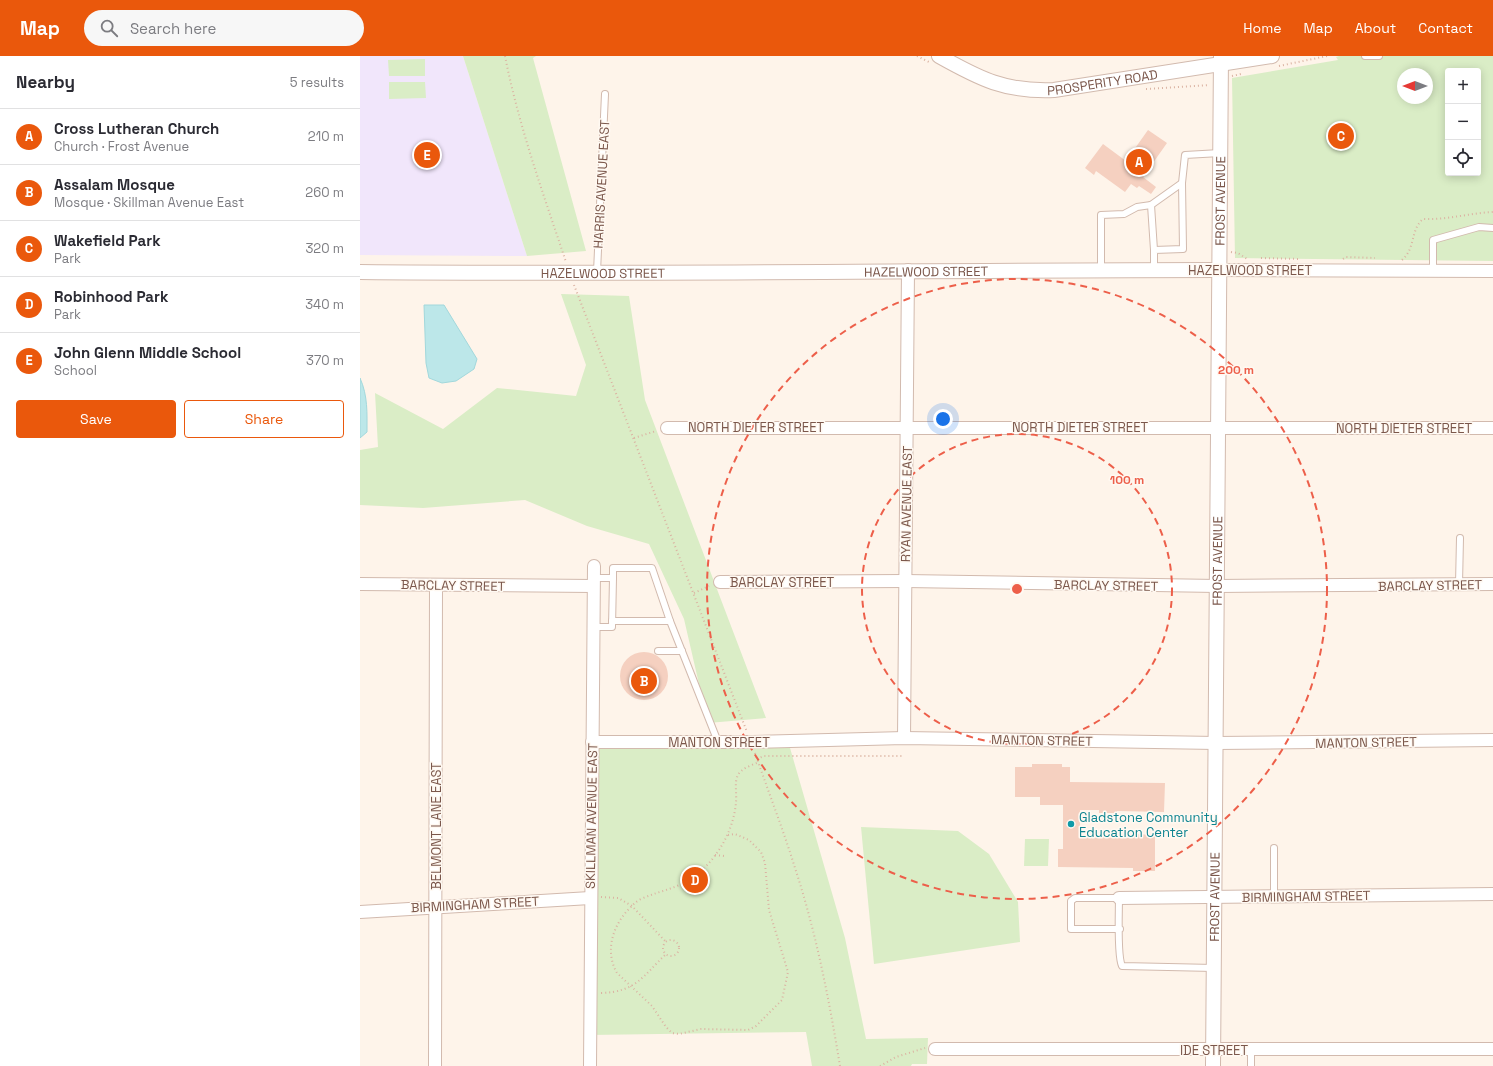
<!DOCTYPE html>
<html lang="en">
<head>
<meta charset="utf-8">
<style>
  body { margin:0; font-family:"Space Grotesk",sans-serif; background:#f7f7f7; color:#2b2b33 }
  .controls { position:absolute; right:12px; top:12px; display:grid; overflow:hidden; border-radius:4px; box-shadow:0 2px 10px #0003 }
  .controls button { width:36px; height:36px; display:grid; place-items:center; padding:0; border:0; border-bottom:1px solid #e1e1e2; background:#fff; color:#2b2b33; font:20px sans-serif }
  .compass { position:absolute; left:1037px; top:12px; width:36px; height:36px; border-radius:50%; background:#fff; box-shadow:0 2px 10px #0003; rotate:270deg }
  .you { position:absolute; left:583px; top:363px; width:14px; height:14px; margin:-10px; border:3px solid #fff; border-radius:50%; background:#1a73e8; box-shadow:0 0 0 6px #1a73e833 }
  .badge { display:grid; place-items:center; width:26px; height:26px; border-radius:50%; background:#ea580c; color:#fff; font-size:13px; font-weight:700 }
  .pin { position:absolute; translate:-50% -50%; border:2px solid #fff; box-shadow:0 1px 4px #0006 }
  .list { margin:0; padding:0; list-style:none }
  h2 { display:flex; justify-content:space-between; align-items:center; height:52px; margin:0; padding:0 16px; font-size:17px }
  h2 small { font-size:13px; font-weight:400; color:#7c7c81 }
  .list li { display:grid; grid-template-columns:26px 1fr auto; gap:12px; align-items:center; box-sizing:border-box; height:56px; padding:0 16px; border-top:1px solid #e1e1e2 }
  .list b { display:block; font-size:15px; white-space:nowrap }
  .list p { margin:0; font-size:13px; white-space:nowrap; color:#7c7c81 }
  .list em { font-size:13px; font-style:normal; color:#7c7c81 }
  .actions { display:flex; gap:8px; padding:12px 16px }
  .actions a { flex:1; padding:9px 0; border:1px solid #ea580c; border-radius:4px; text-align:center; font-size:14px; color:#ea580c }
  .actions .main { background:#ea580c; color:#fff }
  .icon { flex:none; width:22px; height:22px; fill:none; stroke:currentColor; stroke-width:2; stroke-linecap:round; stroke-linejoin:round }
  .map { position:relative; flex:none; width:1133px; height:1010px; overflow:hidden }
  header { display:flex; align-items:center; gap:24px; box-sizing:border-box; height:56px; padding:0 20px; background:#ea580c; color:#fff }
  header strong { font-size:19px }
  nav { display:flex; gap:22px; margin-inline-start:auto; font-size:14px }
  .search { width:280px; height:36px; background:#f7f7f7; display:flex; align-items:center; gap:10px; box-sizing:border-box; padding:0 14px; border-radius:22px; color:#7c7c81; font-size:15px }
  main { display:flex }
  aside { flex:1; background:#fff }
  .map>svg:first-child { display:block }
</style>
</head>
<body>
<header>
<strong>Map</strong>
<div class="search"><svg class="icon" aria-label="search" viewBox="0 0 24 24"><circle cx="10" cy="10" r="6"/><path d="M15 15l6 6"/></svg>Search here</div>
<nav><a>Home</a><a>Map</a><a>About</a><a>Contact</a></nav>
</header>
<main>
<aside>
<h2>Nearby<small>5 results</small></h2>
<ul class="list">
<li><span class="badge">A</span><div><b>Cross Lutheran Church</b><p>Church · Frost Avenue</p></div><em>210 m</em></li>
<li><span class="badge">B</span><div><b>Assalam Mosque</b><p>Mosque · Skillman Avenue East</p></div><em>260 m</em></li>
<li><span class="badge">C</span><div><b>Wakefield Park</b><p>Park</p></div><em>320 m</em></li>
<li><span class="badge">D</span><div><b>Robinhood Park</b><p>Park</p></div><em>340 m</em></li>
<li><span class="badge">E</span><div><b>John Glenn Middle School</b><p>School</p></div><em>370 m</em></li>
</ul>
<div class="actions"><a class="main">Save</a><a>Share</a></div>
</aside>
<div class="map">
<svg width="1133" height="1010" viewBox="0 0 1133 1010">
  <rect width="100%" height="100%" fill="#fef4ea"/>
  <path fill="#f1e6fb" d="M0,0H103L167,200L0,199Z"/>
  <g fill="#daedc6" fill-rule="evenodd">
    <path d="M103,0H176L173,2L226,195L167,200Z"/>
    <path d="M979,0H1133V205L875,202L872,22L978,4L976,1ZM1088,15H1118V117H1088ZM1043,18H1067V42H1043Z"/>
    <path d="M65,3V20H29L28,4Z"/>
    <path d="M29,26H65L66,42L29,43Z"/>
    <path d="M201,238L269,240L285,344L406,662L348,667L324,563L289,488L227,470L165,444L63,452L0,449V394L18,391L15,337L83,373L137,332L216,340L226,309Z"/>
    <path d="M428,685L485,882L506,983L568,982L567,1008H552L551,1010H452L446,976L230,979L232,686Z"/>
    <path d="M501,771L598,775L629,798L658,846L660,886L514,908Z"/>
    <path d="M665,783H689L688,810H664Z"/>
  </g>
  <g fill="#bce7e9" stroke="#a2d8dc">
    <path d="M64,249H84L117,303L114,313L96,325L82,327L69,322L66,307Z"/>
    <path d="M0,322C8,340 7,357 7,376L0,382Z"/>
  </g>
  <g fill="#f5d0c0">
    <path d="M788,74L807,87L783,121L796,131L791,138L779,130L777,132L771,128L765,136L736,115L734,119L725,112L743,88L766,105Z"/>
    <circle cx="284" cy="620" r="24"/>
    <path d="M672,708H702V711H710V726L805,727L804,756L757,755V757H739V754H720V781L774,782V778L795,779V815H773V812L698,811V793H703V749H680V741H655V711H672Z"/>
  </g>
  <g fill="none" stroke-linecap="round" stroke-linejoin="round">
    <defs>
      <g id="service">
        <path d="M1005,0H1019"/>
        <path d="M791,149L794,194"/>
        <path d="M742,214L741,207V159L764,158L777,151L791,149L822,127L825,99L860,97"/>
        <path d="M794,214V194L823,193L822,127"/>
        <path d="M1073,214V184L1119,171L1133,172"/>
        <path d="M237,216L245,38"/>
        <path d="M1099,528L1100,482"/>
        <path d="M252,565H310L292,512H253V522"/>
        <path d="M310,565L358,686"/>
        <path d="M233,571H252L253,522H233"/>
        <path d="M298,595H322"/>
        <path d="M914,792V839"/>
        <path d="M760,873H711V845L715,842H759C759,856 757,900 762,910L854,912"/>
        <path d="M891,1010V994"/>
      </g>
      <g id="minor">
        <path d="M859,214L1133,215"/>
        <path d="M307,372H1133"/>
        <path d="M360,526L546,525L857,530L1133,528"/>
        <path d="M0,528L233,530"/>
        <path d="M544,682L548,214"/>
        <path d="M232,686H392L544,682L856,687L1133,684"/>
        <path d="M759,842L1133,838"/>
        <path d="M0,856L230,842"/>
        <path d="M575,993H1133"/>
        <path d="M75,1010L76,529"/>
        <path d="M230,1010L234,510"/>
      </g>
      <g id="tertiary">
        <path id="s1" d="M579,0C620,23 645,36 694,34L912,0"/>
        <path id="s2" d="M0,216C286,219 573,214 859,214"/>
        <path id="s3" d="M853,1010L861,0"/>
      </g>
    </defs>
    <use href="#service" stroke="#d2baae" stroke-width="8"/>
    <use href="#minor" stroke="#d2baae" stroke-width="14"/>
    <use href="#tertiary" stroke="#d2baae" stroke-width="16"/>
    <g stroke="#dbb3a2" stroke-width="2" stroke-dasharray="1 3" stroke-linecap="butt">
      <path d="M145,0C159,71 183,137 206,206"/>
      <path d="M557,0L569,6"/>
      <path d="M919,10L967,0"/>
      <path d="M872,20L881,18"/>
      <path d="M786,33L849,29"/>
      <path d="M871,196L878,197L887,203"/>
      <path d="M901,202L940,203"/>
      <path d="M983,203L986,201L1015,202"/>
      <path d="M1042,204C1056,192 1050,174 1063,163C1087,164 1110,157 1133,156"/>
      <path d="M214,229L387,676"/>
      <path d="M274,382L296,375"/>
      <path d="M334,537L349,530"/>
      <path d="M395,697C408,735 423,773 435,812C456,876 469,943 480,1010"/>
      <path d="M397,703L404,700H543"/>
      <path d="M368,779L375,778L389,784L401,796L405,807L409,854L428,916L422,944L396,970L388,974L341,973L319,978L312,977L306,971L292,950L257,917C245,896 252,872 267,855C271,851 275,846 281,843C303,833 321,833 341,815C360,798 374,772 376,746C377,738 374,726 378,719C382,712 392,709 399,706"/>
      <path d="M355,799L365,800"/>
      <path d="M241,841L258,842L272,850L306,886"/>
      <circle cx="311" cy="892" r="8"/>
      <path d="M241,937C276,936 283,920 306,898"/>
      <path d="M520,1010L536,1001L565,992"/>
    </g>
    <use href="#service" stroke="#fff" stroke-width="6"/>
    <use href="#minor" stroke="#fff" stroke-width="12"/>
    <use href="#tertiary" stroke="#fff" stroke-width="14"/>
  </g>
  <g fill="none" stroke="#ed5f4a" stroke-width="2" stroke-dasharray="7 5">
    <circle cx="657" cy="533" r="155"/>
    <circle cx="657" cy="533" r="310"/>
  </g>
  <circle fill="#0f9aa8" stroke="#fff9f2" stroke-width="1.5" cx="711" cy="768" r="4"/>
  <g text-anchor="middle" stroke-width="3" stroke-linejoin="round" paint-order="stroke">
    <g font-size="13" fill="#7b574b" stroke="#fff9f2">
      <text dy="5" stroke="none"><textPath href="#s1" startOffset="171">PROSPERITY ROAD</textPath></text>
      <text transform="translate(241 128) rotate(-87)" y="5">HARRIS AVENUE EAST</text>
      <text dy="5" stroke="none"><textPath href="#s3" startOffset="865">FROST AVENUE</textPath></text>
      <text x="890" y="219">HAZELWOOD STREET</text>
      <text dy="5" stroke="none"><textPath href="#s2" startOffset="566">HAZELWOOD STREET</textPath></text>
      <text dy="5" stroke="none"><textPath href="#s2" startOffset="243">HAZELWOOD STREET</textPath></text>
      <text x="396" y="376">NORTH DIETER STREET</text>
      <text x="720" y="376">NORTH DIETER STREET</text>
      <text x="1044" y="377">NORTH DIETER STREET</text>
      <text transform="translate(546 448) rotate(-89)" y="5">RYAN AVENUE EAST</text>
      <text dy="5" stroke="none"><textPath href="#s3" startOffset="505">FROST AVENUE</textPath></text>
      <text x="422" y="531">BARCLAY STREET</text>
      <text transform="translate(93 529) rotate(1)" y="5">BARCLAY STREET</text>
      <text transform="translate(746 529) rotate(1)" y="5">BARCLAY STREET</text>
      <text transform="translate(1070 529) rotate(-1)" y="5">BARCLAY STREET</text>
      <text transform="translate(682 684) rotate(1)" y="5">MANTON STREET</text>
      <text x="359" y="691">MANTON STREET</text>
      <text transform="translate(1006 686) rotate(-1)" y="5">MANTON STREET</text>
      <text transform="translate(231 760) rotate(-89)" y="5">SKILLMAN AVENUE EAST</text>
      <text transform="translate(76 770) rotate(-90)" y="5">BELMONT LANE EAST</text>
      <text transform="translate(946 840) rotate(-1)" y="5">BIRMINGHAM STREET</text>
      <text dy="5" stroke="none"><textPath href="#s3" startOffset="169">FROST AVENUE</textPath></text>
      <text transform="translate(115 848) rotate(-3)" y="5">BIRMINGHAM STREET</text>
      <text x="854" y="999">IDE STREET</text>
    </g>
    <g font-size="13" fill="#0d838f" stroke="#fff9f2" text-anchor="start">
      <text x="719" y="766">Gladstone Community<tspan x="719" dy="15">Education Center</tspan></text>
    </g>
  </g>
  <circle cx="657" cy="533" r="6" fill="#ed5f4a" stroke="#fff9f2" stroke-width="2"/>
  <g font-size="12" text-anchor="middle" font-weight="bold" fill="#ed5f4a" stroke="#fff9f2" stroke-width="3" stroke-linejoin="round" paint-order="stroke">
    <text x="876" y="318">200 m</text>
    <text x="767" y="428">100 m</text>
  </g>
</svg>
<div class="controls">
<button>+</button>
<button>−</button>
<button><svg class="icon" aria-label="locate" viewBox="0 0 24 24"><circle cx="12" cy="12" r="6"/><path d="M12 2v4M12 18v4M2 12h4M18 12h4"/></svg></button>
</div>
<svg class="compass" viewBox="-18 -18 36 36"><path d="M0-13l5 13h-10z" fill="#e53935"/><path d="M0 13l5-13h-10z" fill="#7c7c81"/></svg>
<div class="you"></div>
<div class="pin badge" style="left:779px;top:106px">A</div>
<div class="pin badge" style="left:284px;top:625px">B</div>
<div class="pin badge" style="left:981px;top:80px">C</div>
<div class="pin badge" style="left:335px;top:824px">D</div>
<div class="pin badge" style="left:67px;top:99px">E</div>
</div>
</main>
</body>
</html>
